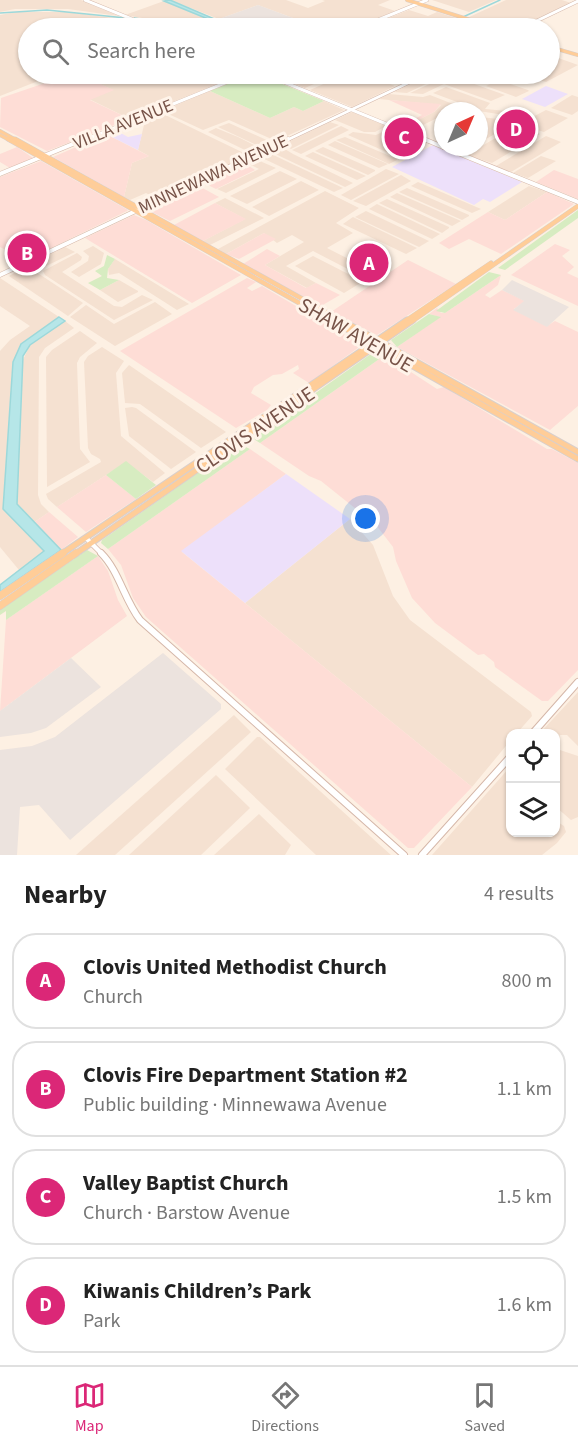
<!DOCTYPE html>
<html lang="en">
<head>
<meta charset="utf-8">
<style>
  body { margin:0; font-family:"Source Sans 3",sans-serif; background:#f2f2f2; color:#222 }
  .controls { position:absolute; right:18px; bottom:18px; display:grid; overflow:hidden; border-radius:12px; box-shadow:0 2px 4px #0004 }
  .controls button { width:54px; height:54px; display:grid; place-items:center; padding:0; border:0; border-bottom:2px solid #e0e0e0; background:#fff; color:#222; font:30px sans-serif }
  .compass { position:absolute; left:434px; top:102px; width:54px; height:54px; border-radius:50%; background:#fff; box-shadow:0 2px 4px #0004; rotate:44deg }
  .you { position:absolute; left:366px; top:519px; width:21px; height:21px; margin:-15px; border:4px solid #fff; border-radius:50%; background:#1a73e8; box-shadow:0 0 0 9px #1a73e833 }
  .badge { display:grid; place-items:center; width:39px; height:39px; border-radius:50%; background:#db2777; color:#fff; font-size:20px; font-weight:700 }
  .pin { position:absolute; translate:-50% -50%; border:3px solid #fff; box-shadow:0 2px 6px #0006 }
  .list { margin:0; padding:0; list-style:none }
  h2 { display:flex; justify-content:space-between; align-items:center; height:78px; margin:0; padding:0 24px; font-size:26px }
  h2 small { font-size:20px; font-weight:400; color:#767676 }
  .list li { display:grid; grid-template-columns:39px 1fr auto; gap:18px; align-items:center; box-sizing:border-box; height:96px; margin:0 12px 12px; padding:0 12px; border:2px solid #e0e0e0; border-radius:24px }
  .list b { display:block; font-size:22px; white-space:nowrap }
  .list p { margin:0; font-size:20px; white-space:nowrap; color:#767676 }
  .list em { font-size:20px; font-style:normal; color:#767676 }
  .icon { flex:none; width:33px; height:33px; fill:none; stroke:currentColor; stroke-width:2; stroke-linecap:round; stroke-linejoin:round }
  .map { position:relative; flex:none; width:578px; height:855px; overflow:hidden }
  .search { position:absolute; background:#fff; box-shadow:0 2px 4px #0004; left:18px; right:18px; top:18px; height:66px; display:flex; align-items:center; gap:15px; box-sizing:border-box; padding:0 21px; border-radius:33px; color:#767676; font-size:22px }
  .sheet { height:510px; background:#fff }
  nav { display:flex; justify-content:space-around; align-items:center; box-sizing:border-box; height:84px; border-top:2px solid #e0e0e0; background:#fff; font-size:16px; color:#767676 }
  nav a { display:grid; justify-items:center; gap:3px }
  nav .on { color:#db2777 }
  .map>svg:first-child { display:block }
</style>
</head>
<body>
<div class="map">
<svg width="578" height="855" viewBox="0 0 578 855">
  <rect width="100%" height="100%" fill="#fdf0e3"/>
  <g fill="#f5e1d1">
    <path d="M0,0H81L119,16L68,9H15L0,12Z"/>
    <path d="M170,0H286L308,8L325,1L322,0H390L378,5L395,11L366,23L312,25L258,5L219,19Z"/>
    <path d="M432,0H496L469,12Z"/>
    <path d="M506,0H562L571,3L518,28H500L467,18Z"/>
    <path d="M164,1L208,18L188,26L125,15Z"/>
    <path d="M409,10L428,16L437,12L456,18L441,28H397L373,24Z"/>
    <path d="M16,12H69L133,21L151,28H28V74H56L0,96V15Z"/>
    <path d="M550,55L578,65L546,82L521,74H550V68L557,66L550,65Z"/>
    <path d="M78,74H242L130,119L89,99L113,90Z"/>
    <path d="M269,74H307L323,80L305,88Z"/>
    <path d="M346,74H364L395,86L352,107L310,90Z"/>
    <path d="M432,74H447L407,93L394,92Z"/>
    <path d="M449,75L505,95L491,101L444,84L423,94L410,93Z"/>
    <path d="M498,80L528,90L529,91L516,97L486,86Z"/>
    <path d="M446,87L490,103L485,109L532,113L523,118L479,111H456L457,102L433,93Z"/>
    <path d="M210,91L270,118L294,107L303,111L324,101L344,110L276,141L229,120L203,130L162,111Z"/>
    <path d="M389,94L423,97L430,95L453,104L450,111H443V115L411,131L402,128L434,112L441,105L379,99Z"/>
    <path d="M572,95L578,97V111L572,115L551,108Z"/>
    <path d="M546,110L568,118L544,132L514,123L479,143L481,117L523,122Z"/>
    <path d="M157,112H159L248,155L156,198L146,193L130,200L124,197L132,163L149,156L138,150L144,125L138,120Z"/>
    <path d="M352,112L386,126L375,132H364L335,120Z"/>
    <path d="M330,122L339,125L291,149L284,144Z"/>
    <path d="M229,123L273,143L272,144L263,148L218,127Z"/>
    <path d="M341,126L349,130L301,154L292,150Z"/>
    <path d="M216,128L238,137L262,149L251,153L208,132Z"/>
    <path d="M391,128L402,133L390,140L405,146L417,139L427,143L400,158L348,135L353,132L376,135Z"/>
    <path d="M524,128L540,134L492,163L467,155L507,131L514,134Z"/>
    <path d="M546,136L561,142L511,172L496,166Z"/>
    <path d="M345,137L397,159V160L389,164L336,140Z"/>
    <path d="M335,141L388,164L379,168L328,145Z"/>
    <path d="M280,146L293,154L353,183L345,187L269,151Z"/>
    <path d="M323,147L375,170V171L368,175L315,151Z"/>
    <path d="M267,152L343,188L334,192L258,156Z"/>
    <path d="M313,152L366,176L357,180L305,156Z"/>
    <path d="M541,156L556,161L528,178L513,173Z"/>
    <path d="M253,158L276,168L226,193L217,189L259,169L245,162Z"/>
    <path d="M386,169L399,174L351,200L341,195Z"/>
    <path d="M280,171L297,179L247,204L230,196Z"/>
    <path d="M401,175L411,181L366,206L353,201Z"/>
    <path d="M301,181L319,190L269,216L252,207Z"/>
    <path d="M418,182L481,209L472,213L411,186Z"/>
    <path d="M529,186L547,192L505,220L488,212Z"/>
    <path d="M407,188L469,215V216L462,220L399,192Z"/>
    <path d="M325,191L359,208L336,223L353,233L327,248L376,273L367,279L313,251L286,266L316,283L307,288L265,265L304,242L292,235L277,243L264,233L226,254L218,249Z"/>
    <path d="M397,193L461,221L452,226L390,197Z"/>
    <path d="M225,198L264,218L210,245L203,241L245,219L215,203Z"/>
    <path d="M387,199L449,227V228L442,233L379,203Z"/>
    <path d="M377,204L440,234L432,239L369,209Z"/>
    <path d="M366,211L429,241L419,247L355,217Z"/>
    <path d="M353,217L417,248L406,254L343,224Z"/>
    <path d="M93,246L104,253L101,264L79,277L71,272L88,261L89,256L83,251Z"/>
    <path d="M65,247L75,252L38,270L30,264Z"/>
    <path d="M77,253L82,257L81,260L62,272L114,306L122,307L142,295L153,300L114,320L45,275L43,271Z"/>
    <path d="M313,256L362,281V282L344,293L295,266Z"/>
    <path d="M115,259L189,304L177,310L119,273L109,275L108,269Z"/>
    <path d="M27,266L83,303L68,316L9,276Z"/>
    <path d="M0,278L59,317L21,344L12,372L3,509L45,551L19,570L0,547V351L10,340L30,326L0,306Z"/>
    <path d="M119,280L138,291V292L118,302L100,290Z"/>
    <path d="M155,302L172,314L115,346L70,317L86,305L114,324Z"/>
    <path d="M65,321L74,328L45,348L39,357L38,495L41,504L49,512L33,523L17,504L21,364L30,345Z"/>
    <path d="M80,331L97,343L80,357L77,363L80,449L90,462L47,487L46,357L52,350Z"/>
    <path d="M102,347L124,361L116,373L121,436L165,473L153,482L126,462L57,507L48,499L46,494L101,462L100,459L91,454L88,448L84,362L88,356Z"/>
    <path d="M129,365L226,432L201,448L140,404L125,403L122,373Z"/>
    <path d="M132,407L136,408L196,452L171,469L129,436L125,408Z"/>
    <path d="M350,519L373,545L393,596L410,620L531,712L532,716L517,733L510,734V741L472,787L245,603Z"/>
    <path d="M578,692V746L567,735H560L556,741L560,750L578,756V817L571,820L556,807V734L540,733Z"/>
    <path d="M234,715L251,732L115,855H76Z"/>
    <path d="M257,737H260L391,855H316L225,769Z"/>
    <path d="M510,767V832H556V821L564,826L566,832L557,843L542,855H432Z"/>
    <path d="M216,775L250,808L201,855H129Z"/>
    <path d="M259,814L291,845L285,855H214Z"/>
  </g>
  <g fill="#feddd6">
    <path d="M56,74H78L114,90L90,100L130,119L47,151L0,127L1,98L45,83L40,79Z"/>
    <path d="M389,100L441,104L434,112L402,128L400,127L422,115Z"/>
    <path d="M106,134L149,156L132,163L124,197L53,157Z"/>
    <path d="M17,147L33,158L10,168L0,162V154Z"/>
    <path d="M41,161L128,210L127,211L39,254L21,242L4,249L0,247V177Z"/>
    <path d="M244,163L255,170L216,189L204,183Z"/>
    <path d="M554,170L578,179V199L536,182Z"/>
    <path d="M197,185L219,197L170,221L148,210Z"/>
    <path d="M547,192L574,204L501,254L469,239L449,249L439,243L488,212L505,220Z"/>
    <path d="M215,203L246,219L203,241L174,225Z"/>
    <path d="M134,215L146,220L241,275L192,303L85,238Z"/>
    <path d="M264,233L276,239L239,259L226,254Z"/>
    <path d="M555,244L570,250L562,256L574,267L567,273L578,278V306L511,275Z"/>
    <path d="M267,249L280,256L265,265L306,288L316,283L340,295L321,306L243,264Z"/>
    <path d="M408,260L456,284L377,335L331,312Z"/>
    <path d="M501,275L498,285L485,295L490,298L502,290L525,301L514,309L547,326L555,321L578,332V406L550,430L397,347L440,317L429,314L437,308L441,313H445Z"/>
    <path d="M247,278L256,282L247,288L252,291L262,286L362,345L309,383L293,373L299,369L298,365L282,374L273,375L254,387L251,393L271,405L267,410L236,428L120,351Z"/>
    <path d="M385,355L437,389L444,387L547,449H552L578,463V670L548,701H542L495,667L494,662L484,654L478,655L435,623L412,598L396,561L393,547L376,525L321,481L309,476L260,443Z"/>
    <path d="M250,449L286,474L182,552L472,787L414,848H408L146,617L133,598L121,565L108,549Z"/>
    <path d="M106,475L136,499L86,532L57,507Z"/>
    <path d="M49,512L78,537L61,550L33,523Z"/>
    <path d="M98,556L108,571L118,600L127,616L0,711L6,620Z"/>
  </g>
  <g fill="#ece3de">
    <path d="M258,5L312,25L292,28L273,21L256,26L233,27L216,20Z"/>
    <path d="M512,280L514,281L569,307L547,327L513,310L524,301L502,290Z"/>
    <path d="M163,653L221,704V709L70,840L39,805L20,807L17,855H0V750L32,746L55,737Z"/>
    <path d="M71,658L101,687L46,728L31,733L0,737V711Z"/>
  </g>
  <g fill="#ede0fa">
    <path d="M546,86L568,94L545,107L522,99Z"/>
    <path d="M115,130L128,137L142,134L138,150L106,134Z"/>
    <path d="M433,145L459,156L522,182L490,202L483,199L474,205L392,167Z"/>
    <path d="M286,474L350,519L245,603L181,551Z"/>
  </g>
  <g fill="#d7ecc1">
    <path d="M252,74H258L324,101L303,111L294,107L270,118L210,91Z"/>
    <path d="M578,210V218L505,270L498,268Z"/>
    <path d="M107,255L115,259L108,269L107,278L119,280L100,290L88,283L102,276L95,271L104,266Z"/>
    <path d="M489,272L501,275L445,313L436,311Z"/>
    <path d="M429,314L441,317L397,347L391,340Z"/>
    <path d="M375,351L385,355L260,443L252,438Z"/>
    <path d="M239,444L250,449L108,549L101,543L102,540Z"/>
    <path d="M126,461L156,485L136,499L106,475Z"/>
    <path d="M87,550L98,556L6,620V611L0,615V610Z"/>
  </g>
  <g fill="#b6e6e8" stroke="#9cd8da" stroke-width="1.5">
    <path d="M170,0L233,27L256,26L273,21L292,28C263,33 158,31 134,18L188,26L208,19L164,1Z"/>
    <path d="M59,317L65,321L30,345L23,356L17,504L61,550L0,592V585L44,551L3,509L13,362L21,344Z"/>
  </g>
  <g fill="none" stroke-linecap="round" stroke-linejoin="round">
    <g stroke="#9cd8da" stroke-width="1.5">
      <path d="M0,13L47,10L126,18"/>
      <path d="M463,17L500,0"/>
      <path d="M370,25L390,28"/>
      <path d="M295,28L365,24"/>
      <path d="M446,28L458,19"/>
    </g>
    <defs>
      <g id="secondary-far3">
        <path d="M85,0L154,28"/>
        <path d="M358,28L427,0"/>
        <path d="M522,28L578,1"/>
        <path d="M264,74L428,141"/>
        <path d="M82,141L247,74"/>
        <path d="M285,141L427,74"/>
      </g>
      <g id="secondary-far2">
        <path d="M424,139L443,147"/>
        <path d="M443,147L578,202"/>
        <path d="M0,174L85,139"/>
        <path d="M0,275L288,139"/>
      </g>
      <path id="secondary-far1" d="M86,538L103,555"/>
      <g id="secondary">
        <path d="M101,553C119,571 124,599 140,620L404,855"/>
        <path d="M532,734L578,682"/>
        <path d="M422,855L510,757"/>
      </g>
      <g id="primary-far3">
        <path d="M407,0L496,28"/>
        <path d="M550,47L578,55"/>
        <path d="M0,131L18,141"/>
        <path d="M0,135L11,141"/>
      </g>
      <g id="primary-far2">
        <path d="M8,139L333,322"/>
        <path d="M15,139L344,322"/>
        <path d="M404,322L491,263"/>
        <path d="M411,322L578,206"/>
      </g>
      <g id="primary-far1">
        <path d="M331,320L578,459"/>
        <path d="M341,320L578,452"/>
        <path d="M60,555L407,320"/>
        <path d="M74,555L413,320"/>
      </g>
      <g id="primary">
        <path d="M0,596L63,553"/>
        <path d="M0,606L76,553"/>
      </g>
    </defs>
    <use href="#secondary-far3" stroke="#d5b7a9" stroke-width="4"/>
    <use href="#secondary-far2" stroke="#d5b7a9" stroke-width="5"/>
    <use href="#secondary-far1" stroke="#d5b7a9" stroke-width="6"/>
    <use href="#secondary" stroke="#d5b7a9" stroke-width="8"/>
    <use href="#primary-far3" stroke="#d9cfcc" stroke-width="4"/>
    <use href="#primary-far2" stroke="#d9cfcc" stroke-width="5"/>
    <use href="#primary-far1" stroke="#d9cfcc" stroke-width="7"/>
    <use href="#primary" stroke="#d9cfcc" stroke-width="8"/>
    <use href="#secondary-far3" stroke="#fff" stroke-width="3"/>
    <use href="#secondary-far2" stroke="#fff" stroke-width="4"/>
    <use href="#secondary-far1" stroke="#fff" stroke-width="4.5"/>
    <use href="#secondary" stroke="#fff" stroke-width="6"/>
    <use href="#primary-far3" stroke="#ffcd98" stroke-width="3"/>
    <use href="#primary-far2" stroke="#ffcd98" stroke-width="4"/>
    <use href="#primary-far1" stroke="#ffcd98" stroke-width="5"/>
    <use href="#primary" stroke="#ffcd98" stroke-width="7"/>
  </g>
  <g text-anchor="middle" stroke-width="6" stroke-linejoin="round" paint-order="stroke">
    <g font-size="18" fill="#775348" stroke="#fff4ea">
      <text transform="translate(123 124) rotate(-22)" y="6">VILLA AVENUE</text>
      <text transform="translate(213 174) rotate(-25)" y="6">MINNEWAWA AVENUE</text>
    </g>
    <g font-size="21" fill="#775348" stroke="#fff4ea">
      <text transform="translate(356 335) rotate(30)" y="7">SHAW AVENUE</text>
      <text transform="translate(255 430) rotate(-34)" y="7">CLOVIS AVENUE</text>
    </g>
  </g>
</svg>
<div class="controls">
<button><svg class="icon" aria-label="locate" viewBox="0 0 24 24"><circle cx="12" cy="12" r="6"/><path d="M12 2v4M12 18v4M2 12h4M18 12h4"/></svg></button>
<button><svg class="icon" aria-label="layers" viewBox="0 0 24 24"><path d="M12 4l9 5-9 5-9-5zM3 14l9 5 9-5"/></svg></button>
</div>
<svg class="compass" viewBox="-18 -18 36 36"><path d="M0-13l5 13h-10z" fill="#e53935"/><path d="M0 13l5-13h-10z" fill="#767676"/></svg>
<div class="you"></div>
<div class="pin badge" style="left:369px;top:263px">A</div>
<div class="pin badge" style="left:27px;top:253px">B</div>
<div class="pin badge" style="left:404px;top:137px">C</div>
<div class="pin badge" style="left:516px;top:129px">D</div>
<div class="search"><svg class="icon" aria-label="search" viewBox="0 0 24 24"><circle cx="10" cy="10" r="6"/><path d="M15 15l6 6"/></svg>Search here</div>
</div>
<section class="sheet">
<h2>Nearby<small>4 results</small></h2>
<ul class="list">
<li><span class="badge">A</span><div><b>Clovis United Methodist Church</b><p>Church</p></div><em>800 m</em></li>
<li><span class="badge">B</span><div><b>Clovis Fire Department Station #2</b><p>Public building · Minnewawa Avenue</p></div><em>1.1 km</em></li>
<li><span class="badge">C</span><div><b>Valley Baptist Church</b><p>Church · Barstow Avenue</p></div><em>1.5 km</em></li>
<li><span class="badge">D</span><div><b>Kiwanis Children’s Park</b><p>Park</p></div><em>1.6 km</em></li>
</ul>
</section>
<nav>
<a class="on"><svg class="icon" aria-label="map" viewBox="0 0 24 24"><path d="M3 6l6-2 6 2 6-2v14l-6 2-6-2-6 2zM9 4v14M15 6v14"/></svg>Map</a>
<a><svg class="icon" aria-label="directions" viewBox="0 0 24 24"><path d="M12 3l9 9-9 9-9-9zM9 14v-3h6M13 9l2 2-2 2"/></svg>Directions</a>
<a><svg class="icon" aria-label="saved" viewBox="0 0 24 24"><path d="M7 4h10v16l-5-4-5 4z"/></svg>Saved</a>
</nav>
</body>
</html>
